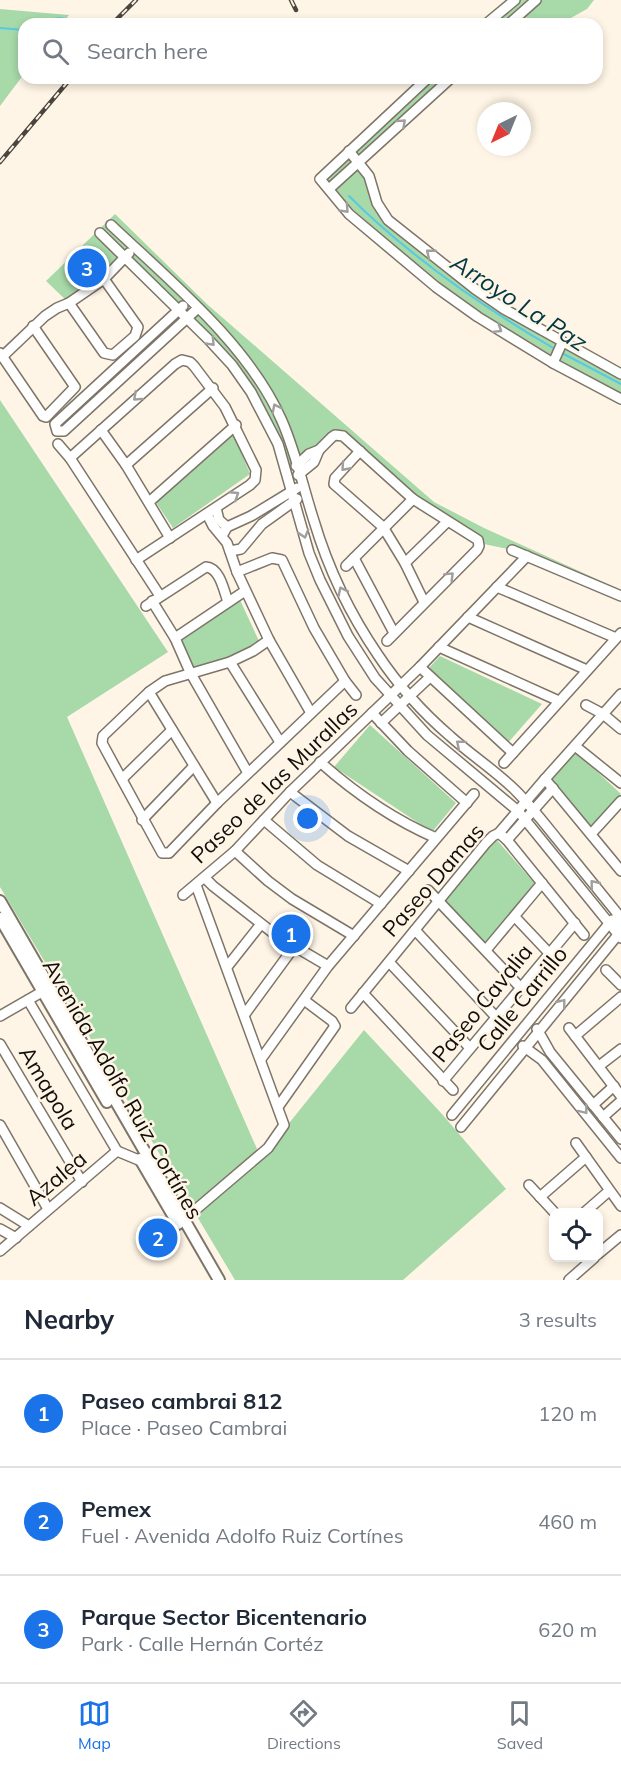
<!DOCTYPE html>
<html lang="en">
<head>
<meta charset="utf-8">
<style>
  body { margin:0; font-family:Mulish,sans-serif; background:#f6f6f7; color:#1f2937 }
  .controls { position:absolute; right:18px; bottom:18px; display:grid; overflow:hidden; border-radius:12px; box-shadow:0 3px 9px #0003 }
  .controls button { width:54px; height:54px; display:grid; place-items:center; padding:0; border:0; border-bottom:2px solid #e0e1e3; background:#fff; color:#1f2937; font:30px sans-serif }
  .compass { position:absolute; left:477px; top:102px; width:54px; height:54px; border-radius:50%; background:#fff; box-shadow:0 3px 9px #0003; rotate:223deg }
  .you { position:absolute; left:308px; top:819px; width:21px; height:21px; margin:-15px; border:4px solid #fff; border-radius:50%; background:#1a73e8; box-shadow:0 0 0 9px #1a73e833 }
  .badge { display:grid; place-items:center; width:39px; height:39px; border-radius:50%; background:#1a73e8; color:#fff; font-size:20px; font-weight:700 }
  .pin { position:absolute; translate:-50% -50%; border:3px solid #fff; box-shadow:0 2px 6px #0006 }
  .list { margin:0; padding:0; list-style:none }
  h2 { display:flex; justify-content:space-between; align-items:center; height:78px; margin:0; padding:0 24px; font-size:26px }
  h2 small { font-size:20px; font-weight:400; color:#747a83 }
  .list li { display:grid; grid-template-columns:39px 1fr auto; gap:18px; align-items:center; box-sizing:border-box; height:108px; padding:0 24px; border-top:2px solid #e0e1e3 }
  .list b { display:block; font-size:22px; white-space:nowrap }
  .list p { margin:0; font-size:20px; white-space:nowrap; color:#747a83 }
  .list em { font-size:20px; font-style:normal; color:#747a83 }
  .icon { flex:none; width:33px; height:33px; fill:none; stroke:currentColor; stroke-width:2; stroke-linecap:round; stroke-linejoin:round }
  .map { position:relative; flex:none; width:621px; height:1280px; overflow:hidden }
  .search { position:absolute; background:#fff; box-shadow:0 3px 9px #0003; left:18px; right:18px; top:18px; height:66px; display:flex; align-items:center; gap:15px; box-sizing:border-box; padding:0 21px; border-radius:18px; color:#747a83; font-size:22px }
  .sheet { height:402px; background:#fff }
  nav { display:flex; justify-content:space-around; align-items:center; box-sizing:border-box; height:84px; border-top:2px solid #e0e1e3; background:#fff; font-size:16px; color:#747a83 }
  nav a { display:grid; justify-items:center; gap:3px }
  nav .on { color:#1a73e8 }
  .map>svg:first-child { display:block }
</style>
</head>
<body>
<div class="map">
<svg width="621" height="1280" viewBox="0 0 621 1280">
  <rect width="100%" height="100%" fill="#fff5e6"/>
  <g fill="#a7d9a9">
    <path d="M515,0H594L587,9L560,24H521L515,19L509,24H486Z"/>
    <path d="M0,9L69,15L62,24H24V74L0,106Z"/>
    <path d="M428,78H451L359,162L382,212L475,289L621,374V399L495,328L349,214L320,179Z"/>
    <path d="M115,214L208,305L434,502L484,528L621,590V596L512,550L479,543L447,522L342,436L309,454L287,474L250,391L187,318L197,309L189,301L179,310L125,257L69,303L46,281Z"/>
    <path d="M0,400L168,652L67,717L261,1158L364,1030L442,1114L506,1189L403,1280H235L0,887Z"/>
    <path d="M233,432L250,474L173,528L155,501Z"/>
    <path d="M240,600L259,641L229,659L191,668L181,641Z"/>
    <path d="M440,656L542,704L506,745L428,669Z"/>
    <path d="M370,725L456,803L432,832L334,767Z"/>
    <path d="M575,751L621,794L591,830L549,779Z"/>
    <path d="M495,838L538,887L486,946L443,899Z"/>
  </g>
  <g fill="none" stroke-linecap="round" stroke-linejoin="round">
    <g stroke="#56cae3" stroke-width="2">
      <path d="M40,24C52,17 62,16 75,24"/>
      <path d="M0,28L24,30"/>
      <path d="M349,196C410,257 481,306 555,349"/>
      <path d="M560,352L621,384"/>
    </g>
    <defs>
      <g id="minor">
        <path d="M486,24L515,0"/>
        <path d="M509,24L536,0"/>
        <path d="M428,78L320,179L349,214L436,287L478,317L553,363L621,399"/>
        <path d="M349,151L369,176L377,203L388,220L475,289L504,309L621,374"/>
        <path d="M329,189L451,78"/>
        <path d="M111,225C170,281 249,345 282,421C296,453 303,487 314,521C328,568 350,614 378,655C398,685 422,712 450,736C471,755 496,771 516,791C531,806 544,823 557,839C577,864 597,888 617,913L618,934"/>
        <path d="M100,233L208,339L232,365L251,392L278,444L309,553L320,580L348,636L375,678L427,735L518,811L621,938"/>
        <path d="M69,303L104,353L113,355L135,336L138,327L104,279"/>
        <path d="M183,306L55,424L57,431H64L198,308"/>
        <path d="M0,353L43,416L46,417L75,387L33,326"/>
        <path d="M2,357L45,316L57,308L69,303L104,279L129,253"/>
        <path d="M553,363L562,343"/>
        <path d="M101,430L126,465L170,538"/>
        <path d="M58,444L70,458L160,596"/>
        <path d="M360,451L335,478L334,484L383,527L405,563L424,602"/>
        <path d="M70,458L175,364L182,360L190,362L194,366L225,407L256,470L255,480L250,485L136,560"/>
        <path d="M126,465L213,388"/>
        <path d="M296,466L309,454L319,450L332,437L335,435L343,436L413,499L478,540L479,546L477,550L387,641"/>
        <path d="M298,475L314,462L319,450"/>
        <path d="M149,502L236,425"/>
        <path d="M216,508L219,520L227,527"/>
        <path d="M207,514L213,526L227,543L237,572L269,640L311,713"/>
        <path d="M222,536L227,527L251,516L297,488"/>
        <path d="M512,550L621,596"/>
        <path d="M230,551L241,549L262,524L297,499"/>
        <path d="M354,558L394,633"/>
        <path d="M405,563L447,522"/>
        <path d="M346,566L413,499"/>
        <path d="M237,572L272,558L282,560L314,628L345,681L356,695"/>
        <path d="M497,587L616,638"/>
        <path d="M152,601L175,638L190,672L248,773"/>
        <path d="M146,606L206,567C220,568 224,591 228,602"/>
        <path d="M468,617L587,670"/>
        <path d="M175,638L245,591"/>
        <path d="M269,640L253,651L230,662L165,681L149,692L103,736L102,743L162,853H169L217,803L345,681"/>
        <path d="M439,647L559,701"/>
        <path d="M230,662L280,742"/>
        <path d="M420,667L513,753"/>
        <path d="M149,692L217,803"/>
        <path d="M586,705L603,714L621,729"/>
        <path d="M372,713L408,751L467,803"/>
        <path d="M381,723L430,677"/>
        <path d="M575,746L621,783"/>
        <path d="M320,762C356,794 392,819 436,838"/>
        <path d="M504,763L621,633"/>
        <path d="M122,779L172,730"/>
        <path d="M545,779L621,871"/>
        <path d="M290,792L348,836L409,871"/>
        <path d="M142,820L194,766"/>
        <path d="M264,820L317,865L381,904"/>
        <path d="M499,833L507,840L584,935"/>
        <path d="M591,834L621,801"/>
        <path d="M507,840L553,788"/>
        <path d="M235,851L268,881L292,899L354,936"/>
        <path d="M205,878L213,886L277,936L328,966"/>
        <path d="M428,890L520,987"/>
        <path d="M183,895L235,851L290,792L420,667L527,556"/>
        <path d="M515,917L549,953"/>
        <path d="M415,930L496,1017"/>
        <path d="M486,950L542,883"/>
        <path d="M389,962L470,1048"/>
        <path d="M227,967L261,924"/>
        <path d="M606,970L621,985"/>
        <path d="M363,993L453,1090"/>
        <path d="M28,1000L117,1151"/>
        <path d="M351,1008L486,843L493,836L499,833L545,779L621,694"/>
        <path d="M245,1014L294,947"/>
        <path d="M0,1016L47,989"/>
        <path d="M569,1028L621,1096"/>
        <path d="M537,1029L550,1052L621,1139"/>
        <path d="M575,1036L621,997"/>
        <path d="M0,1044L82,1182"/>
        <path d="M523,1046L542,1060L621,1158"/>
        <path d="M261,1059L328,966L474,794"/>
        <path d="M599,1066L621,1049"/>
        <path d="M443,1081L575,923"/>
        <path d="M593,1105L614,1086"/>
        <path d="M278,1107L335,1026L332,1021L304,1000"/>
        <path d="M452,1115L612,920"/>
        <path d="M603,1117L621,1101"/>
        <path d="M0,1125L48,1209"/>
        <path d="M461,1127L621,931"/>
        <path d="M576,1143L621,1206"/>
        <path d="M529,1185L554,1212"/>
        <path d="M540,1197L586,1157"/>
        <path d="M0,1208L29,1226"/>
        <path d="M585,1212L609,1191"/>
        <path d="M180,1223L268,1148L284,1125L196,885"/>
        <path d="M0,1229L16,1238"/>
        <path d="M0,1251L117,1151L141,1161"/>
        <path d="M598,1254L621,1235"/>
        <path d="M569,1280L594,1258"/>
      </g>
      <g id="major">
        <path d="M0,901L219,1280"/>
        <path d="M0,918L107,1102"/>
        <path d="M140,1159L178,1224"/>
      </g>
    </defs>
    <use href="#minor" stroke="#7d7568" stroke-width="12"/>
    <use href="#major" stroke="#7d7568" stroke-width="14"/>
    <use href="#minor" stroke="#fff" stroke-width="9"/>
    <use href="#major" stroke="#fff" stroke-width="10"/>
    <defs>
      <g id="rail">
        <path d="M291,0L296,10"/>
        <path d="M112,24L136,0"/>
        <path d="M0,162L71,78"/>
      </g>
    </defs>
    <use href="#rail" stroke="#4a453e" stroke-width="4.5"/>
    <use href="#rail" stroke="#fff5e6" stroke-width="2" stroke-dasharray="7" stroke-linecap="butt"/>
  </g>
  <defs><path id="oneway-chevron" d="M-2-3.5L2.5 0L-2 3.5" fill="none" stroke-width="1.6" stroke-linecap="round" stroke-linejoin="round" transform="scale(1.5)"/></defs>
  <g stroke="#a09f9d">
    <use href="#oneway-chevron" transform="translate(402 123) rotate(-42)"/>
    <use href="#oneway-chevron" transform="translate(345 209) rotate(47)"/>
    <use href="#oneway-chevron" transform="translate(430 253) rotate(-141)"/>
    <use href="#oneway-chevron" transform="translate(498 329) rotate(32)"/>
    <use href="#oneway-chevron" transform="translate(211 342) rotate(47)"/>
    <use href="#oneway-chevron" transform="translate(137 397) rotate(138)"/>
    <use href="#oneway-chevron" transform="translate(276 408) rotate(-117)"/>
    <use href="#oneway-chevron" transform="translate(345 467) rotate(132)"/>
    <use href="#oneway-chevron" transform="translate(235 495) rotate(-33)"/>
    <use href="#oneway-chevron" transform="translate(304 534) rotate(73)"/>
    <use href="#oneway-chevron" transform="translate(450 576) rotate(-45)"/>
    <use href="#oneway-chevron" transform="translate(342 591) rotate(-116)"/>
    <use href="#oneway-chevron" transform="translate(460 744) rotate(-140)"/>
    <use href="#oneway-chevron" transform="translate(594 884) rotate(-129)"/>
    <use href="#oneway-chevron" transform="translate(562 1003) rotate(-51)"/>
    <use href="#oneway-chevron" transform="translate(584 1110) rotate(52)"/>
  </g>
  <g text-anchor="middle" stroke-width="5" stroke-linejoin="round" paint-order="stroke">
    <g font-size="22" fill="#110e09" stroke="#fff5e6">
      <text transform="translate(274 782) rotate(-44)" y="8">Paseo de las Murallas</text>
      <text transform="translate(433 880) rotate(-49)" y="8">Paseo Damas</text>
      <text transform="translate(522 999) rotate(-51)" y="8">Calle Carrillo</text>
      <text transform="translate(482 1003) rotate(-51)" y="8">Paseo Cavalia</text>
      <text transform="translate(49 1088) rotate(59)" y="8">Amapola</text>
      <text transform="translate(123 1089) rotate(60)" y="8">Avenida Adolfo Ruiz Cortínes</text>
      <text transform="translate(56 1178) rotate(-40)" y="8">Azalea</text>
    </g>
    <g font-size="24" font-style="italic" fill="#003842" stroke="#fff5e6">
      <text transform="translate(519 303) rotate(33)" y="8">Arroyo La Paz</text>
    </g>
  </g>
</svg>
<div class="controls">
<button><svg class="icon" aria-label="locate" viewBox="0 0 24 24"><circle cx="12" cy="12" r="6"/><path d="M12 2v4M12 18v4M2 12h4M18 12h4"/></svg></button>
</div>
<svg class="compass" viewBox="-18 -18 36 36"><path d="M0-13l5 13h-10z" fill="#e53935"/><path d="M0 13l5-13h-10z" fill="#747a83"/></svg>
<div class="you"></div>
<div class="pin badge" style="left:291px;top:934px">1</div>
<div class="pin badge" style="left:158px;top:1238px">2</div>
<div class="pin badge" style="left:87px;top:268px">3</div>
<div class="search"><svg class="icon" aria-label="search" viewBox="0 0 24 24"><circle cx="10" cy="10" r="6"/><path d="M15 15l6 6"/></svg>Search here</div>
</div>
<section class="sheet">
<h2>Nearby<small>3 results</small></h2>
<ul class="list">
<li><span class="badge">1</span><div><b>Paseo cambrai 812</b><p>Place · Paseo Cambrai</p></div><em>120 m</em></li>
<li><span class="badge">2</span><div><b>Pemex</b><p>Fuel · Avenida Adolfo Ruiz Cortínes</p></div><em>460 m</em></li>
<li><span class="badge">3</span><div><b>Parque Sector Bicentenario</b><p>Park · Calle Hernán Cortéz</p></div><em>620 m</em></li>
</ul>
</section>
<nav>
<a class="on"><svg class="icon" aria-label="map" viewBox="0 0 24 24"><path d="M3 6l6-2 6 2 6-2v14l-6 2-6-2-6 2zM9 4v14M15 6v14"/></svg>Map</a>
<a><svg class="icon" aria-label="directions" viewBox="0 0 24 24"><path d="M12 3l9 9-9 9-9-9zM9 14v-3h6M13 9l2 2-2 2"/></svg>Directions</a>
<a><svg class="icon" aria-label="saved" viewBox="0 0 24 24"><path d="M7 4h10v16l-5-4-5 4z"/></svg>Saved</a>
</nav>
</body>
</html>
